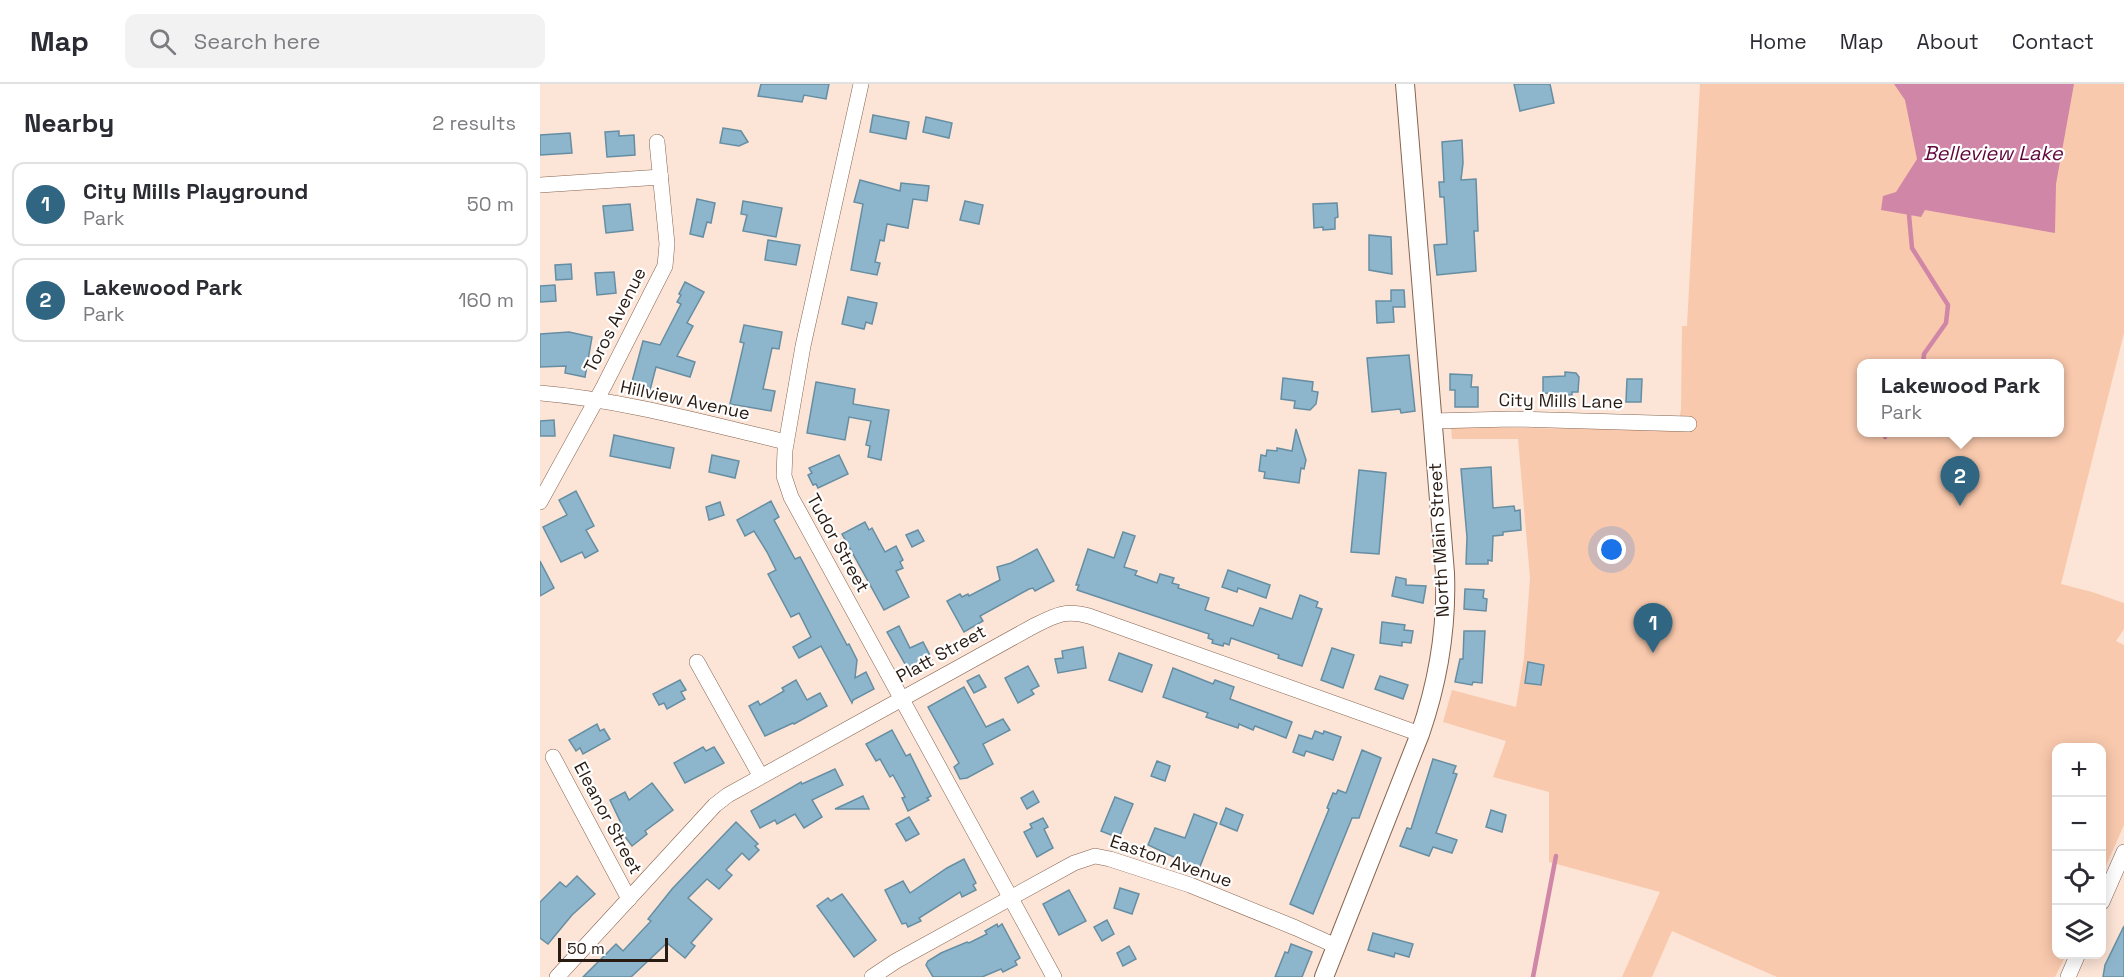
<!DOCTYPE html>
<html lang="en">
<head>
<meta charset="utf-8">
<style>
  body { margin:0; font-family:"Space Grotesk",sans-serif; background:#f2f2f3; color:#2b2b33 }
  .controls { position:absolute; right:18px; bottom:18px; display:grid; overflow:hidden; border-radius:12px; box-shadow:0 3px 15px #0003 }
  .controls button { width:54px; height:54px; display:grid; place-items:center; padding:0; border:0; border-bottom:2px solid #e1e1e2; background:#fff; color:#2b2b33; font:30px sans-serif }
  .scale { position:absolute; left:18px; bottom:15px; width:110px; box-sizing:border-box; padding-left:6px; border:3px solid #291b12; border-top:0; font-size:16px; line-height:21px; white-space:nowrap; color:#291b12; -webkit-text-stroke:4px #fff; paint-order:stroke }
  .you { position:absolute; left:1072px; top:466px; width:21px; height:21px; margin:-15px; border:4px solid #fff; border-radius:50%; background:#1a73e8; box-shadow:0 0 0 9px #1a73e833 }
  .badge { display:grid; place-items:center; width:39px; height:39px; border-radius:50%; background:#306681; color:#fff; font-size:20px; font-weight:700 }
  .pin { position:absolute; translate:-50% -50px; filter:drop-shadow(0 2px 3px #0008) }
  .pin::after { content:''; position:absolute; top:32px; width:21px; height:18px; background:inherit; clip-path:polygon(0 0,100% 0,50% 100%) }
  .popup { position:absolute; left:1317px; top:275px; width:207px; height:78px; box-sizing:border-box; display:grid; place-content:center; border-radius:12px; background:#fff; filter:drop-shadow(0 2px 4px #0005); font-size:20px; white-space:nowrap; color:#7c7c81 }
  .popup b { font-size:22px; color:#2b2b33 }
  .popup::after { content:''; position:absolute; left:50%; top:100%; margin-left:-12px; border:12px solid transparent; border-top-color:#fff }
  .list { margin:0; padding:0; list-style:none }
  h2 { display:flex; justify-content:space-between; align-items:center; height:78px; margin:0; padding:0 24px; font-size:26px }
  h2 small { font-size:20px; font-weight:400; color:#7c7c81 }
  .list li { display:grid; grid-template-columns:39px 1fr auto; gap:18px; align-items:center; box-sizing:border-box; height:84px; margin:0 12px 12px; padding:0 12px; border:2px solid #e1e1e2; border-radius:12px }
  .list b { display:block; font-size:22px; white-space:nowrap }
  .list p { margin:0; font-size:20px; white-space:nowrap; color:#7c7c81 }
  .list em { font-size:20px; font-style:normal; color:#7c7c81 }
  .icon { flex:none; width:33px; height:33px; fill:none; stroke:currentColor; stroke-width:2; stroke-linecap:round; stroke-linejoin:round }
  .map { position:relative; flex:none; width:1584px; height:893px; overflow:hidden }
  header { display:flex; align-items:center; gap:36px; box-sizing:border-box; height:84px; padding:0 30px; background:#fff; border-bottom:2px solid #e1e1e2 }
  header strong { font-size:28px }
  nav { display:flex; gap:33px; margin-inline-start:auto; font-size:21px }
  .search { width:420px; height:54px; background:#f2f2f3; display:flex; align-items:center; gap:15px; box-sizing:border-box; padding:0 21px; border-radius:12px; color:#7c7c81; font-size:22px }
  main { display:flex }
  aside { flex:1; background:#fff }
  .map>svg:first-child { display:block }
</style>
</head>
<body>
<header>
<strong>Map</strong>
<div class="search"><svg class="icon" aria-label="search" viewBox="0 0 24 24"><circle cx="10" cy="10" r="6"/><path d="M15 15l6 6"/></svg>Search here</div>
<nav><a>Home</a><a>Map</a><a>About</a><a>Contact</a></nav>
</header>
<main>
<aside>
<h2>Nearby<small>2 results</small></h2>
<ul class="list">
<li><span class="badge">1</span><div><b>City Mills Playground</b><p>Park</p></div><em>50 m</em></li>
<li><span class="badge">2</span><div><b>Lakewood Park</b><p>Park</p></div><em>160 m</em></li>
</ul>
</aside>
<div class="map">
<svg width="1584" height="893" viewBox="0 0 1584 893">
  <rect width="100%" height="100%" fill="#fce4d6"/>
  <path fill="#f9c9ad" fill-rule="evenodd" d="M1160,0H1584V249L1521,500L1552,508L1584,519V545L1576,557L1584,561V741L1562,791V664H1516V870L1526,871L1515,893H1237L1132,847L1112,893H1082L1120,808L1009,778V708L953,693L966,657L903,638L912,606L976,623L984,574L990,494L978,355H912L911,343L1137,346L1141,326L1142,242H1147ZM1321,280H1519V348H1321Z"/>
  <path fill="#d086a6" d="M1354,0H1534L1516,100L1515,149L1385,126L1381,133L1341,126L1343,112L1356,108L1377,75L1365,16Z"/>
  <g fill="none" stroke-linecap="round" stroke-linejoin="round">
    <g stroke="#d086a6" stroke-width="4.5">
      <path d="M1371,128L1369,131L1372,164L1408,221L1406,239L1384,270L1383,280"/>
      <path d="M1345,353L1346,348"/>
      <path d="M993,893L1016,772"/>
    </g>
  </g>
  <g fill="#8db6cc" stroke="#668ea3" stroke-width="1.5">
    <path d="M221,0H289L286,15L264,11L262,18L218,12Z"/>
    <path d="M974,0H1010L1014,19L980,27Z"/>
    <path d="M333,31L369,38L366,55L330,48Z"/>
    <path d="M386,33L412,39L409,54L383,48Z"/>
    <path d="M183,44L201,47L208,58L199,62L180,59Z"/>
    <path d="M79,47V52L94,51L95,71L67,73L65,48Z"/>
    <path d="M30,49L32,69L0,71V51Z"/>
    <path d="M922,56L923,79L921,96L936,95L938,147H934L936,187L897,191L894,161L907,160L904,113H900L899,98H904L902,58Z"/>
    <path d="M320,96L360,107L361,99L389,102L387,117L373,115L368,144L347,140L344,157L340,156L335,178L340,179L337,191L311,186L323,120L314,118Z"/>
    <path d="M157,115L175,119L171,139L167,138L163,153L150,150Z"/>
    <path d="M203,117L242,124L236,153L203,147L207,131L201,130Z"/>
    <path d="M425,117L443,121L439,140L420,136Z"/>
    <path d="M797,119L798,133L795,134V145L783,146V143L774,144L773,120Z"/>
    <path d="M90,120L93,146L66,149L63,122Z"/>
    <path d="M829,151L851,153L852,190L829,186Z"/>
    <path d="M228,156L260,161L256,181L225,176Z"/>
    <path d="M31,180L32,195L16,196L15,181Z"/>
    <path d="M74,188L76,209L57,211L55,189Z"/>
    <path d="M145,198L164,208L147,239L153,242L137,272L155,278L150,293L116,283L109,310L90,305L103,257L120,261L141,220L137,218L141,211L139,210Z"/>
    <path d="M15,201L16,217L0,218V202Z"/>
    <path d="M851,206H864L865,223H853L854,238L837,239L836,217H851Z"/>
    <path d="M308,213L337,219L332,240L326,238L324,245L302,240Z"/>
    <path d="M204,241L242,248L239,265L232,264L223,305L235,307L231,327L190,320L204,259L200,258Z"/>
    <path d="M29,248L52,253L45,293L25,289L26,282L0,283V250Z"/>
    <path d="M869,271L875,327L861,329L860,325L832,328L827,274Z"/>
    <path d="M1025,288L1036,289L1039,293L1038,308H1032V311L1003,309V293L1025,292Z"/>
    <path d="M910,290L932,291L931,303H938V323H915V306H910Z"/>
    <path d="M743,294L773,298L772,307L778,308L776,320L770,326L754,324L755,317L741,315Z"/>
    <path d="M1087,295H1102L1101,318H1086Z"/>
    <path d="M276,298L315,305L313,320L349,326L341,376L328,373L330,362L326,361L331,337L309,333L305,356L267,349Z"/>
    <path d="M14,336L15,352H0V337Z"/>
    <path d="M756,345L766,376L764,385L761,384L759,399L724,394L725,388L719,387L721,371L726,372L727,366L737,367V364L752,367Z"/>
    <path d="M74,351L134,364L130,384L70,372Z"/>
    <path d="M172,371L199,377L195,394L169,388Z"/>
    <path d="M299,371L308,390L278,404L276,400L273,401L268,391L272,389L269,384Z"/>
    <path d="M951,383L953,424L974,422L975,427L980,426L981,446L963,448V451L953,452L952,477L948,476V480H926L927,453L921,385Z"/>
    <path d="M819,386L846,389L839,470L811,468Z"/>
    <path d="M36,407L54,442L46,446L58,467L45,474L42,468L21,478L3,443L27,431L19,416Z"/>
    <path d="M231,417L239,433L234,436L255,475L260,473L307,561L309,560L317,576L315,594L326,588L334,605L313,616L312,619L281,562L259,574L253,563L271,553L259,529L251,533L228,490L236,486L227,468L214,447L205,452L197,436Z"/>
    <path d="M180,418L184,431L169,436L166,423Z"/>
    <path d="M325,438L329,446L332,444L345,468L356,462L363,476L360,478L363,484L356,487L369,513L344,526L302,450Z"/>
    <path d="M378,446L384,457L372,463L366,451Z"/>
    <path d="M583,448L595,452L584,483L597,487L595,491L617,499L620,490L634,494L632,499L639,501L638,504L669,514L665,526L713,542L720,524L752,535L760,511L778,518L776,523L782,525L762,582L738,574L739,571L691,554L689,561L684,559L683,562L672,559L673,556L668,554L669,550L537,506L539,501H536L548,465L574,474Z"/>
    <path d="M497,465L514,497L495,507L493,504L489,505L440,532L443,537L424,548L407,517L420,510L422,513L428,510L429,512L460,496L457,483L471,479Z"/>
    <path d="M0,477L14,504L0,512Z"/>
    <path d="M688,486L730,501L726,514L698,504L697,508L682,503Z"/>
    <path d="M856,493L866,495V501L886,502L883,519L852,512Z"/>
    <path d="M925,505L944,506L943,514L947,515L946,527L924,525Z"/>
    <path d="M842,538L865,541L864,546L873,547L871,559L862,558V562L840,559Z"/>
    <path d="M359,542L370,564L383,558L392,575L369,587L347,548Z"/>
    <path d="M924,547H945L942,599L933,598L932,601L915,598L920,575H923Z"/>
    <path d="M543,563L546,584L518,589L515,575L523,574L522,567Z"/>
    <path d="M792,564L814,571L803,604L781,596Z"/>
    <path d="M579,569L612,581L602,608L569,596Z"/>
    <path d="M988,578L1004,581L1001,601L985,599Z"/>
    <path d="M488,582L499,602L491,606L494,610L478,619L465,594Z"/>
    <path d="M633,584L673,600L675,596L694,603L690,615L752,638L746,654L715,642L713,646L699,640L698,644L666,633L668,629L623,613Z"/>
    <path d="M439,591L446,603L434,609L427,597Z"/>
    <path d="M840,592L868,601L863,615L835,605Z"/>
    <path d="M140,596L146,606L141,608L145,615L127,625L124,619L119,621L113,610Z"/>
    <path d="M256,596L267,616L280,609L287,622L254,640L253,639L225,652L209,622L218,617L220,621L244,607L242,604Z"/>
    <path d="M424,603L446,643L463,635L470,646L443,660L453,680L427,694L420,695L414,683L419,679L388,623Z"/>
    <path d="M57,640L60,647L64,645L70,655L43,670L40,664L36,667L29,656Z"/>
    <path d="M352,646L366,672L370,670L391,712L387,714L389,716L368,727L362,714L365,713L353,691L350,693L340,675L336,677L326,660Z"/>
    <path d="M775,647L783,650L784,647L801,653L793,676L766,667L764,672L753,668L759,651L772,655Z"/>
    <path d="M163,663L166,667L174,663L184,679L145,699L134,679Z"/>
    <path d="M822,666L841,674L819,734H812L773,830L750,820L789,725L787,724L793,709L796,710L798,706L806,709Z"/>
    <path d="M893,675L916,682L913,689L917,690L896,749L917,756L912,769L893,763L889,772L860,762L867,744L871,745Z"/>
    <path d="M617,677L630,682L625,697L611,692Z"/>
    <path d="M295,685L303,701L272,716L282,733L264,744L255,730L237,740L235,736L220,744L211,727L261,698L262,700Z"/>
    <path d="M112,699L133,726L105,747L107,750L92,762L77,742L81,739L70,716L85,708L89,716Z"/>
    <path d="M493,707L499,718L487,725L481,714Z"/>
    <path d="M323,712L329,725H295Z"/>
    <path d="M575,713L593,720L579,754L561,747Z"/>
    <path d="M686,724L703,731L697,747L680,740Z"/>
    <path d="M951,726L966,731L962,748L946,743Z"/>
    <path d="M654,730L677,739L659,785L608,761L615,744L645,754Z"/>
    <path d="M369,733L379,750L366,757L356,740Z"/>
    <path d="M503,734L508,743L504,745L513,764L497,773L484,748L492,744L490,740Z"/>
    <path d="M196,738L218,760L215,762L219,766L209,776L202,769L186,786L192,791L179,805L167,795L148,814L172,835L151,859L155,862L145,874L127,859L91,893H43L76,860L83,867L111,837L108,835L132,805Z"/>
    <path d="M424,775L436,799L433,801L436,806L422,813L420,808L379,834L381,837L368,843L366,839L362,840L345,806L363,797L370,809L407,784Z"/>
    <path d="M37,792L55,810L32,831L8,860L0,854V818L20,798L26,803Z"/>
    <path d="M580,804L599,810L592,830L574,824Z"/>
    <path d="M529,806L546,837L519,851L503,820Z"/>
    <path d="M302,810L336,856L314,873L277,822L288,814L291,817Z"/>
    <path d="M567,836L574,850L562,857L554,843Z"/>
    <path d="M457,840L458,843L462,840L480,874L475,877L477,881L463,888L461,885L442,893H393L386,881L388,877L401,869L427,858L429,859L447,850L445,847Z"/>
    <path d="M1584,842V893H1563L1565,881Z"/>
    <path d="M833,849L873,860L869,873L855,869L854,873L828,866Z"/>
    <path d="M751,860L772,868L762,893H735L745,868L748,869Z"/>
    <path d="M589,862L596,875L583,882L577,869Z"/>
  </g>
  <g fill="none" stroke-linecap="round" stroke-linejoin="round">
    <defs>
      <g id="minor">
        <path d="M321,0L263,262L245,366L244,392L251,413L514,893"/>
        <path d="M0,101L121,93"/>
        <path d="M0,309C83,316 165,339 246,358"/>
        <path d="M892,337L973,335L1149,340"/>
        <path d="M0,418L64,302L125,182L127,160L117,58"/>
        <path d="M157,578L220,691"/>
        <path d="M13,673L89,815"/>
        <path d="M1562,818L1584,768"/>
        <path d="M17,893L175,721L188,711L492,543C514,532 524,525 549,532L880,650"/>
        <path d="M332,893L356,877L534,779L555,772L570,775L650,801L756,844L796,862"/>
        <path d="M1528,893L1538,870"/>
      </g>
      <path id="major" d="M784,893L880,650C898,598 907,544 905,489L865,0"/>
    </defs>
    <use href="#minor" stroke="#866450" stroke-width="16"/>
    <use href="#major" stroke="#866450" stroke-width="20"/>
    <use href="#minor" stroke="#fff" stroke-width="15"/>
    <use href="#major" stroke="#fff" stroke-width="18"/>
  </g>
  <g text-anchor="middle" stroke-width="4.5" stroke-linejoin="round" paint-order="stroke">
    <g font-size="18" fill="#291b12" stroke="#fff">
      <text transform="translate(75 236) rotate(-63)" y="6">Toros Avenue</text>
      <text transform="translate(145 316) rotate(12)" y="6">Hillview Avenue</text>
      <text transform="translate(1021 317) rotate(1)" y="6">City Mills Lane</text>
      <text transform="translate(899 456) rotate(-93)" y="6">North Main Street</text>
      <text transform="translate(298 459) rotate(61)" y="6">Tudor Street</text>
      <text transform="translate(401 570) rotate(-29)" y="6">Platt Street</text>
      <text transform="translate(68 734) rotate(62)" y="6">Eleanor Street</text>
      <text transform="translate(631 777) rotate(19)" y="6">Easton Avenue</text>
    </g>
    <g font-size="20" font-style="italic" fill="#61053b" stroke="#fff">
      <text x="1453" y="76">Belleview Lake</text>
    </g>
  </g>
</svg>
<div class="controls">
<button>+</button>
<button>−</button>
<button><svg class="icon" aria-label="locate" viewBox="0 0 24 24"><circle cx="12" cy="12" r="6"/><path d="M12 2v4M12 18v4M2 12h4M18 12h4"/></svg></button>
<button><svg class="icon" aria-label="layers" viewBox="0 0 24 24"><path d="M12 4l9 5-9 5-9-5zM3 14l9 5 9-5"/></svg></button>
</div>
<div class="scale">50 m</div>
<div class="you"></div>
<div class="pin badge" style="left:1113px;top:569px">1</div>
<div class="pin badge" style="left:1420px;top:422px">2</div>
<div class="popup"><b>Lakewood Park</b>Park</div>
</div>
</main>
</body>
</html>
